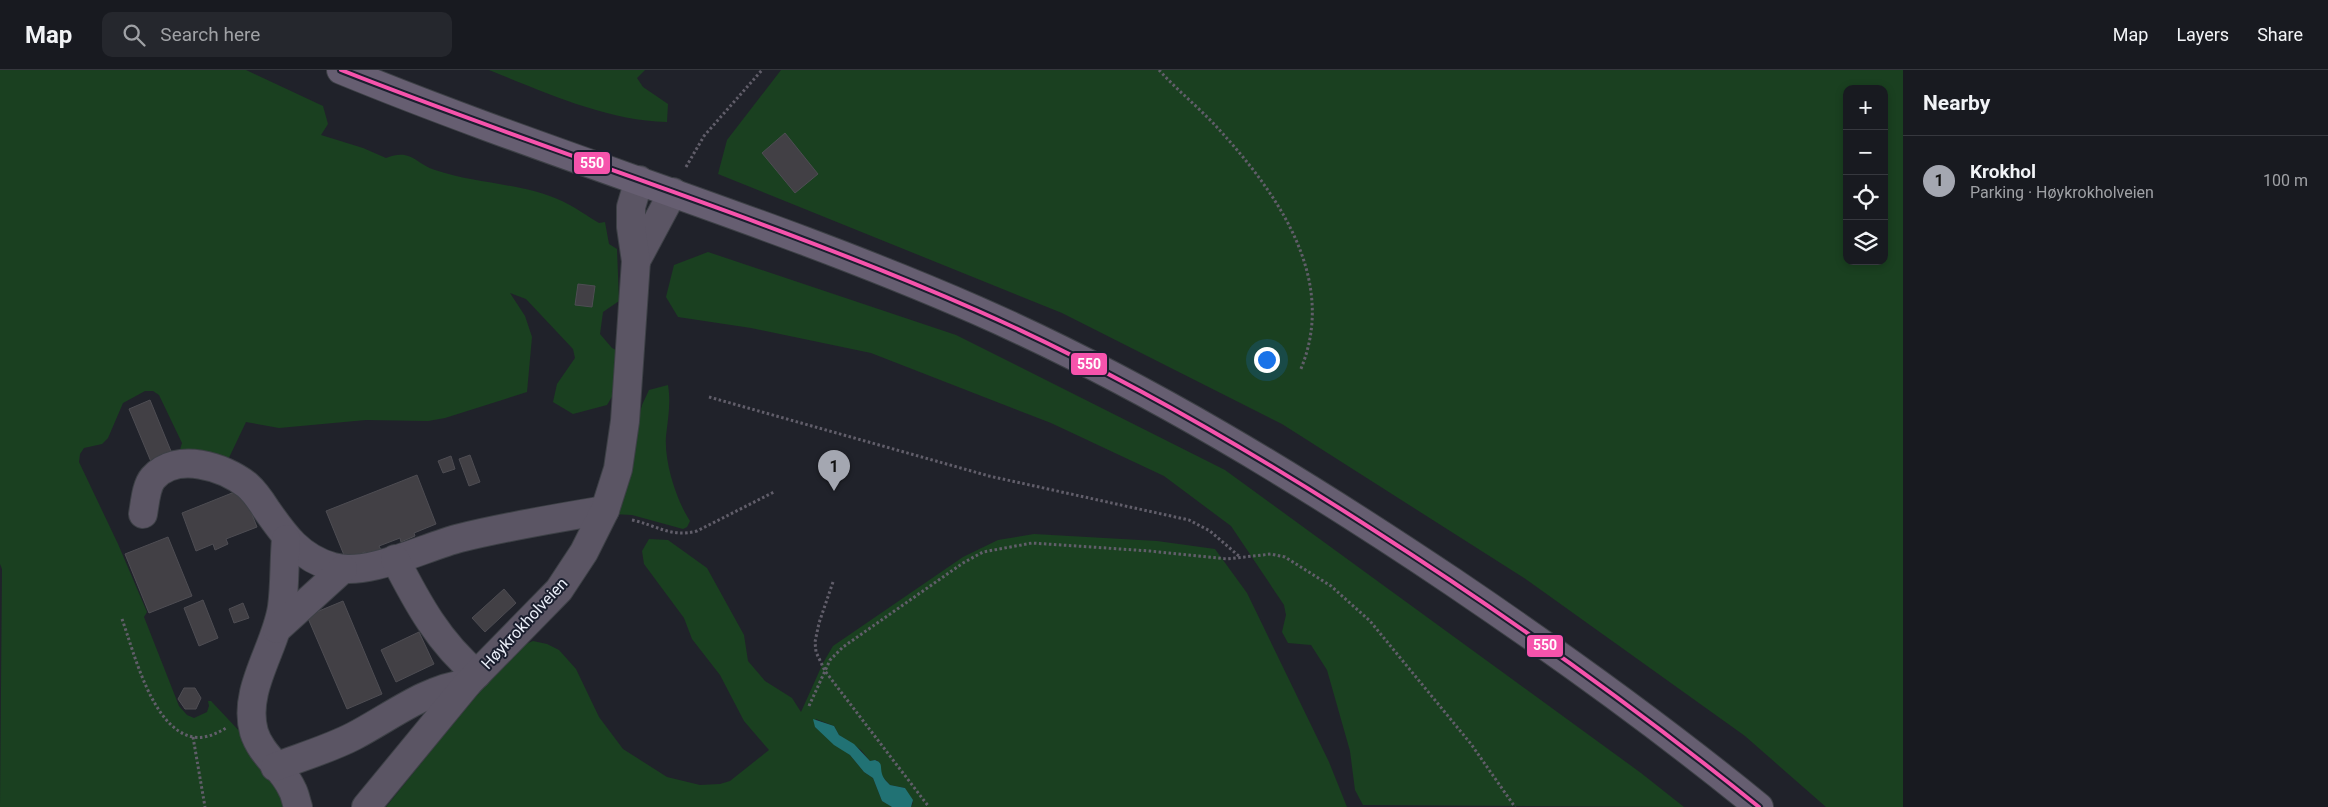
<!DOCTYPE html>
<html lang="en">
<head>
<meta charset="utf-8">
<style>
  body { margin:0; font-family:Roboto,sans-serif; background:#25272d; color:#f1f3f6 }
  .controls { position:absolute; right:15px; top:15px; display:grid; overflow:hidden; border-radius:10px; box-shadow:0 2px 8px #0003 }
  .controls button { width:45px; height:45px; display:grid; place-items:center; padding:0; border:0; border-bottom:1px solid #36383e; background:#181a20; color:#f1f3f6; font:25px sans-serif }
  .you { position:absolute; left:1266px; top:289px; width:18px; height:18px; margin:-12px; border:4px solid #fff; border-radius:50%; background:#1a73e8; box-shadow:0 0 0 8px #1a73e833 }
  .badge { display:grid; place-items:center; width:32px; height:32px; border-radius:50%; background:#a4a7b1; color:#111; font-size:16px; font-weight:700 }
  .pin { position:absolute; translate:-50% -41px; filter:drop-shadow(0 1px 2px #0008) }
  .pin::after { content:''; position:absolute; top:26px; width:18px; height:15px; background:inherit; clip-path:polygon(0 0,100% 0,50% 100%) }
  .list { margin:0; padding:0; list-style:none }
  h2 { display:flex; justify-content:space-between; align-items:center; height:65px; margin:0; padding:0 20px; font-size:21px }
  h2 small { font-size:16px; font-weight:400; color:#9fa1a5 }
  .list li { display:grid; grid-template-columns:32px 1fr auto; gap:15px; align-items:center; box-sizing:border-box; height:90px; padding:0 20px; border-top:1px solid #36383e }
  .list b { display:block; font-size:19px; white-space:nowrap }
  .list p { margin:0; font-size:16px; white-space:nowrap; color:#9fa1a5 }
  .list em { font-size:16px; font-style:normal; color:#9fa1a5 }
  .icon { flex:none; width:28px; height:28px; fill:none; stroke:currentColor; stroke-width:2; stroke-linecap:round; stroke-linejoin:round }
  .map { position:relative; flex:none; width:1903px; height:737px; overflow:hidden }
  header { display:flex; align-items:center; gap:30px; box-sizing:border-box; height:70px; padding:0 25px; background:#181a20; border-bottom:1px solid #36383e }
  header strong { font-size:24px }
  nav { display:flex; gap:28px; margin-inline-start:auto; font-size:18px }
  .search { width:350px; height:45px; background:#25272d; display:flex; align-items:center; gap:12px; box-sizing:border-box; padding:0 18px; border-radius:10px; color:#9fa1a5; font-size:19px }
  main { display:flex }
  aside { flex:1; background:#181a20 }
  .map>svg:first-child { display:block }
</style>
</head>
<body>
<header>
<strong>Map</strong>
<div class="search"><svg class="icon" aria-label="search" viewBox="0 0 24 24"><circle cx="10" cy="10" r="6"/><path d="M15 15l6 6"/></svg>Search here</div>
<nav><a>Map</a><a>Layers</a><a>Share</a></nav>
</header>
<main>
<div class="map">
<svg width="1903" height="737" viewBox="0 0 1903 737">
  <rect width="100%" height="100%" fill="#20222a"/>
  <g fill="#1a4020" fill-rule="evenodd">
    <path d="M0,0H246L323,36L328,54L321,65L363,78L386,88C411,78 415,93 435,100C476,114 523,113 562,131C575,137 587,146 599,153L605,152L609,174L617,179L619,231L603,242L600,264L612,278L620,282L616,320L607,335L573,344L553,332L557,314L575,288L573,279L526,229L510,223L525,246L532,267L527,322L445,348L428,351L366,350L279,358L246,352L226,394L179,383L182,373L159,325L153,321H145L123,333L108,368L102,374L84,378L80,384L79,392L118,474L147,542L144,547L179,636L187,645L194,648L207,642L209,636L208,631H211L260,683L292,737H0L2,499L0,494Z"/>
    <path d="M489,0H645L637,8L643,17L668,34L667,52C605,50 547,23 489,0Z"/>
    <path d="M781,0H1903V737H1826L1745,666L1527,510L1282,354L1062,243L718,104L727,70ZM1847,19H1884V191H1847Z"/>
    <path d="M708,182L956,265L1225,400L1641,703L1684,737L1363,735L1355,720L1350,681L1327,600L1311,575L1288,573L1282,562L1286,545L1284,535L1231,456L1164,406L1051,353L871,283L751,258L678,247L666,227L674,195Z"/>
    <path d="M668,315C671,334 668,348 666,366C664,391 676,430 690,451L687,457L683,459L632,445L613,444L642,335L649,320Z"/>
    <path d="M1034,464L1157,471L1215,479L1247,523L1329,692L1347,737H911L913,733L905,718L890,715L882,706L877,690L870,691L861,680L839,665L834,656L816,649L815,657L850,685L864,702L873,708L882,731L892,737H386L434,677L445,653L521,576L533,571L547,574L559,580L576,599L599,647L623,679L667,707L700,715L720,714L730,711L769,680L744,651L720,605L692,569L684,548L644,494L642,481L649,469L668,470L707,498L744,565L748,591L765,611L792,628L801,642L823,593L833,576L963,487L998,470Z"/>
  </g>
  <path fill="#217274" d="M813,649L834,656L839,665L854,674L870,691L875,690C883,693 880,696 882,704C883,708 887,712 890,715L905,718L913,730L911,737H892L882,731L873,708L864,702L850,685L834,675L815,657Z"/>
  <g fill="#424045" stroke="#4e4d53">
    <path d="M785,63L818,104L795,123L762,83Z"/>
    <path d="M578,214L595,216L592,237L575,235Z"/>
    <path d="M150,330L173,386L152,394L129,339Z"/>
    <path d="M470,385L480,412L469,416L459,389Z"/>
    <path d="M451,386L455,399L443,403L438,391Z"/>
    <path d="M417,405L436,454L414,463L415,466L401,472L400,468L379,476L381,480L367,486L365,482L346,490L326,441Z"/>
    <path d="M242,419L257,457L226,469L228,474L215,480L213,474L196,481L182,443Z"/>
    <path d="M168,467L192,526L149,543L125,484Z"/>
    <path d="M504,519L516,533L485,562L472,548Z"/>
    <path d="M203,530L218,568L199,576L184,538Z"/>
    <path d="M343,531L382,624L347,639L307,546Z"/>
    <path d="M243,533L249,548L234,553L229,539Z"/>
    <path d="M419,562L434,594L396,612L381,580Z"/>
    <path d="M184,618H195L201,628L196,639H185L178,629Z"/>
  </g>
  <g fill="none" stroke-linecap="round" stroke-linejoin="round">
    <defs>
      <g id="minor">
        <path d="M636,191L673,122"/>
        <path d="M143,444C145,433 146,416 153,408C177,381 224,397 247,415C255,422 261,431 266,439C284,465 300,488 333,497C368,507 424,477 460,468C508,456 557,448 605,440"/>
        <path d="M286,469C284,491 285,515 282,537C276,578 242,620 254,662C261,685 283,698 292,719C295,724 296,731 298,737"/>
        <path d="M395,489C417,532 439,573 477,604"/>
        <path d="M277,559L343,499"/>
        <path d="M275,697C301,687 329,679 354,666C392,646 425,619 468,613"/>
        <path d="M366,737L468,613L559,520L584,482L605,440L618,399L625,351L636,191L631,157V137L639,110"/>
      </g>
      <path id="major" d="M341,0C550,86 768,149 976,240C1144,314 1301,410 1453,512C1558,583 1661,657 1759,737"/>
    </defs>
    <use href="#minor" stroke="#3d4046" stroke-width="30"/>
    <use href="#major" stroke="#3d4046" stroke-width="30"/>
    <g stroke="#615e6a" stroke-width="3" stroke-dasharray="2.5 2.5" stroke-linecap="butt">
      <path d="M1159,0C1176,19 1196,35 1214,54C1275,120 1340,208 1300,301"/>
      <path d="M686,97L704,66L762,0"/>
      <path d="M709,327L989,406L1189,450L1210,461L1240,487"/>
      <path d="M632,450C656,455 671,468 697,461L774,422"/>
      <path d="M833,512L819,553L815,572L816,582L825,601L929,737"/>
      <path d="M122,549C134,582 152,659 193,667C205,669 216,664 226,658"/>
      <path d="M809,636L830,590L843,577L963,493L983,482L1032,473L1150,481L1227,489L1271,484L1285,487L1331,516L1370,551L1471,674L1515,737"/>
      <path d="M193,667L205,737"/>
    </g>
    <use href="#minor" stroke="#5b5564" stroke-width="28"/>
    <use href="#major" stroke="#665e71" stroke-width="28"/>
    <defs>
      <path id="bus-1" d="M341,0C551,83 769,149 976,240C1114,301 1245,377 1372,459C1506,545 1635,637 1759,737"/>
    </defs>
    <use href="#bus-1" stroke="#1b1f2f" stroke-width="8"/>
    <use href="#bus-1" stroke="#f653ac" stroke-width="4"/>
  </g>
  <g text-anchor="middle" stroke-width="4" stroke-linejoin="round" paint-order="stroke">
    <g font-size="16" fill="#ebeff9" stroke="#1b1f2f">
      <text transform="translate(524 553) rotate(-47)" y="6">Høykrokholveien</text>
    </g>
  </g>
  <g stroke="#1b1f2f" stroke-width="2">
    <rect x="573" y="81" width="38" height="24" rx="5" fill="#f653ac"/>
    <rect x="1070" y="282" width="38" height="24" rx="5" fill="#f653ac"/>
    <rect x="1526" y="564" width="38" height="24" rx="5" fill="#f653ac"/>
  </g>
  <g font-size="14" text-anchor="middle" font-weight="bold" fill="#fff">
    <text x="592" y="98">550</text>
    <text x="1089" y="299">550</text>
    <text x="1545" y="580">550</text>
  </g>
</svg>
<div class="controls">
<button>+</button>
<button>−</button>
<button><svg class="icon" aria-label="locate" viewBox="0 0 24 24"><circle cx="12" cy="12" r="6"/><path d="M12 2v4M12 18v4M2 12h4M18 12h4"/></svg></button>
<button><svg class="icon" aria-label="layers" viewBox="0 0 24 24"><path d="M12 4l9 5-9 5-9-5zM3 14l9 5 9-5"/></svg></button>
</div>
<div class="you"></div>
<div class="pin badge" style="left:834px;top:421px">1</div>
</div>
<aside>
<h2>Nearby<small></small></h2>
<ul class="list">
<li><span class="badge">1</span><div><b>Krokhol</b><p>Parking · Høykrokholveien</p></div><em>100 m</em></li>
</ul>
</aside>
</main>
</body>
</html>
